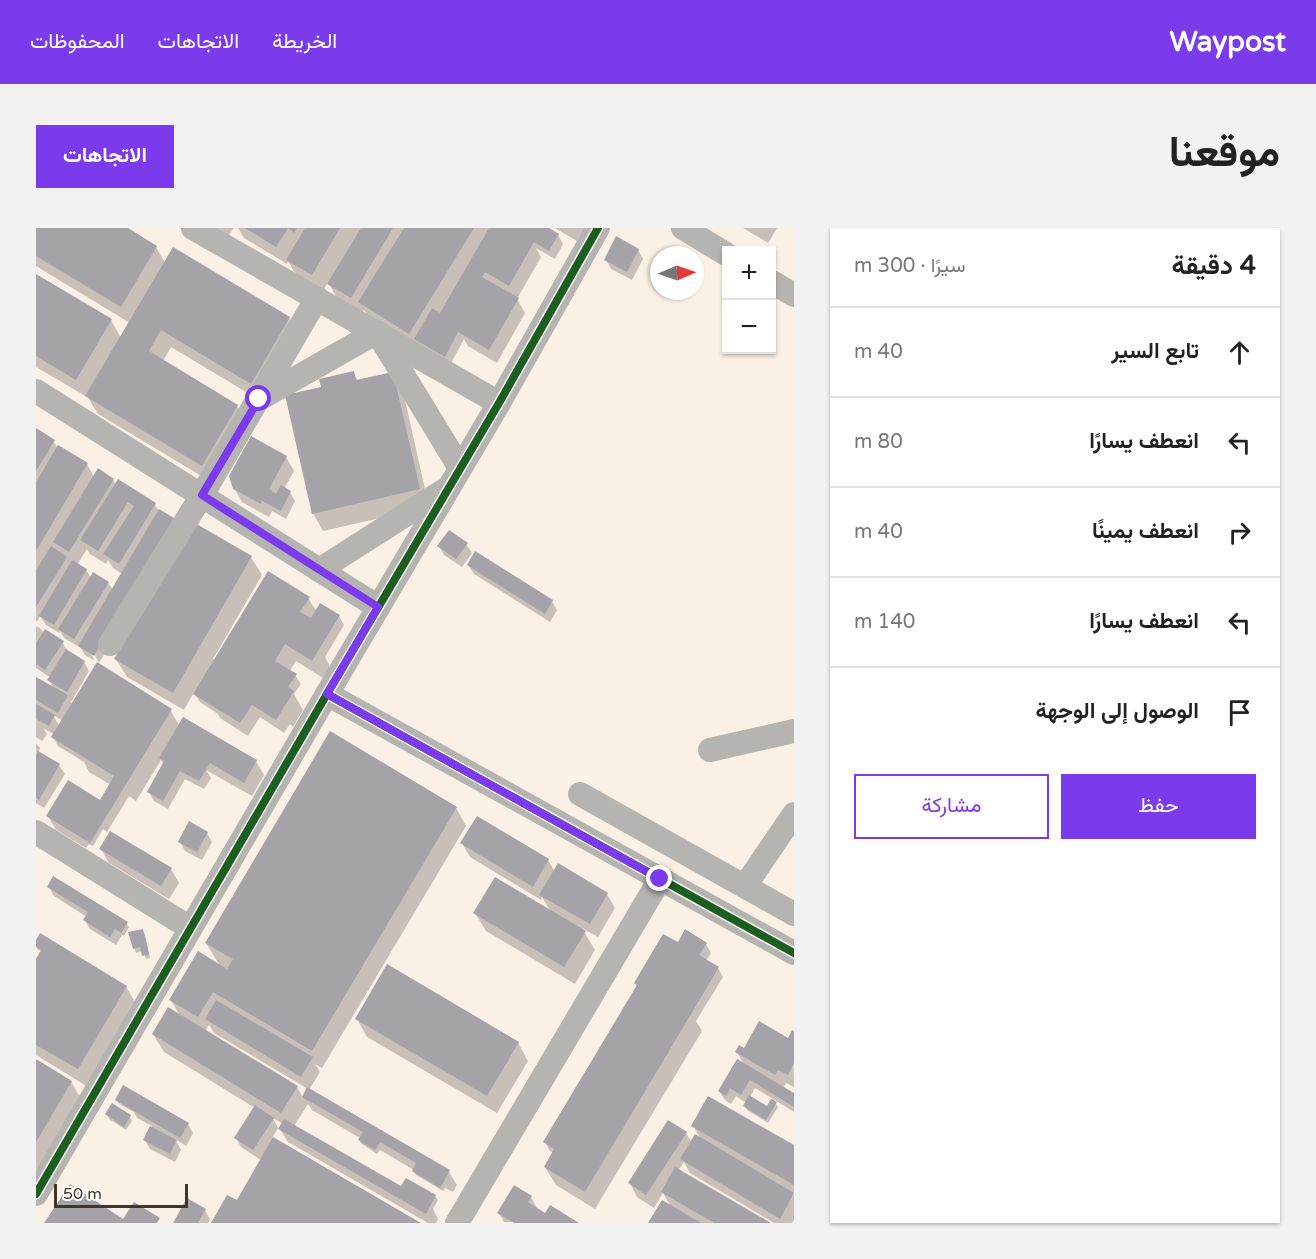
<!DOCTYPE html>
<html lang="ar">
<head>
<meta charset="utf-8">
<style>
  body { margin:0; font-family:"Varela Round",Vazirmatn,sans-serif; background:#f2f2f2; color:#222; direction:rtl }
  .controls { position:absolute; right:18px; top:18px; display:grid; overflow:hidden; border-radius:0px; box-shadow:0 2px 4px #0004 }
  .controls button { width:54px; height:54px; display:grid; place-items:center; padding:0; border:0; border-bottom:2px solid #e0e0e0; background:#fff; color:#222; font:30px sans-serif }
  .compass { position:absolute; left:614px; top:18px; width:54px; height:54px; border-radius:50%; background:#fff; box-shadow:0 2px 4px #0004; rotate:88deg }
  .scale { position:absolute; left:18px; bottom:15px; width:134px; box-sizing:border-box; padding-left:6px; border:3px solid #3e352b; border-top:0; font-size:16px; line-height:21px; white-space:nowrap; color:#3e352b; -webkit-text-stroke:4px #fff; paint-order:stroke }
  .stop { position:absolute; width:18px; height:18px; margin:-14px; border:4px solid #7c3aed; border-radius:50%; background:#fff }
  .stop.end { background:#7c3aed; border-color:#fff; box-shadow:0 2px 6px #0008 }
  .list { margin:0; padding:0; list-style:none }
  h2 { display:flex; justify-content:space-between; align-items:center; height:78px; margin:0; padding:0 24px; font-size:26px }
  h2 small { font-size:20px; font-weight:400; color:#767676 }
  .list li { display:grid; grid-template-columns:39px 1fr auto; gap:18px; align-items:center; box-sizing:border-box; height:90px; padding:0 24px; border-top:2px solid #e0e0e0 }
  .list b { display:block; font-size:22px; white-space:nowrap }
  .list em { font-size:20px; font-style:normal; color:#767676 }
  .actions { display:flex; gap:12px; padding:18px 24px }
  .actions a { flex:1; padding:14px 0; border:2px solid #7c3aed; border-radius:0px; text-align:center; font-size:21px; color:#7c3aed }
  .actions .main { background:#7c3aed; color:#fff }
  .icon { flex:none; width:33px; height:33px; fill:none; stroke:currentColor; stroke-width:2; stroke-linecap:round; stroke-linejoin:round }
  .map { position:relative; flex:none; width:758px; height:995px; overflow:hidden; direction:ltr; border-radius:0px }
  header { display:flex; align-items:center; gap:36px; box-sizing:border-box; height:84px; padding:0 30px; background:#7c3aed; color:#fff }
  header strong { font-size:28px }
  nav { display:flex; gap:33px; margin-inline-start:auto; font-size:21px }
  .intro { display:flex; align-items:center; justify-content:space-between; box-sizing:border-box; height:144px; padding:0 36px }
  h1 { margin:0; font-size:42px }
  .button { padding:15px 27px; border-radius:0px; background:#7c3aed; color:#fff; font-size:21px; font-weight:700 }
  main { display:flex; gap:36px; padding:0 36px }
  aside { flex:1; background:#fff; border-radius:0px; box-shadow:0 2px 4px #0004 }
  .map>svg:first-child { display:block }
</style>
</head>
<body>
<header>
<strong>Waypost</strong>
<nav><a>الخريطة</a><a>الاتجاهات</a><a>المحفوظات</a></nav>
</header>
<div class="intro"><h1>موقعنا</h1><a class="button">الاتجاهات</a></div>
<main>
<aside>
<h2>4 دقيقة<small>سيرًا · 300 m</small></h2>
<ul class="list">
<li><svg class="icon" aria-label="ahead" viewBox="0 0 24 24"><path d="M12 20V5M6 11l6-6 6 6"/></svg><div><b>تابع السير</b></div><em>40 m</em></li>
<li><svg class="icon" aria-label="left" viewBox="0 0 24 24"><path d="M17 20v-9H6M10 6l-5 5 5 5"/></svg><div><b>انعطف يسارًا</b></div><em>80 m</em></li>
<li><svg class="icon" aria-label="right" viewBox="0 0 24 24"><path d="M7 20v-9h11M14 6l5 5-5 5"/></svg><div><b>انعطف يمينًا</b></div><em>40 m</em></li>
<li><svg class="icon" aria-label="left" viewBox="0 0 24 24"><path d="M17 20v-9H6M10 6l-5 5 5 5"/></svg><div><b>انعطف يسارًا</b></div><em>140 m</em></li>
<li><svg class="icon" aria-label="arrive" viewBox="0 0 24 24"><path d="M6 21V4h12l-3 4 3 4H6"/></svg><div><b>الوصول إلى الوجهة</b></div></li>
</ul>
<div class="actions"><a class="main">حفظ</a><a>مشاركة</a></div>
</aside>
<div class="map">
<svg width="758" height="995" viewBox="0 0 758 995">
  <rect width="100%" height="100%" fill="#faf7f5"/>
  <path fill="#fbf0e6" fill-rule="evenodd" d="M0,0H758V995H0ZM690,22H736V122H690ZM623,27H659V63H623Z"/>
  <g fill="#0003" fill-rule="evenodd">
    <path d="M0,0H89L120,19L129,35L253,90L264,108L225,173L135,119L127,133L201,178L212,196L177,255L62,186L51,168V169L0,139V48L75,92L85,110L94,95L0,38Z"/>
    <path d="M181,0H198L193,7Z"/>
    <path d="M202,0H510L522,7L527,16L519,31L500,20L505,29L481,71L489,85L461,135L432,118L428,111L414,137L335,92L328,82L325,87L303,74L292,54L286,65L262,50L252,33L251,36L208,10Z"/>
    <path d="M519,0H549L541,13Z"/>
    <path d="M707,0H741L732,15Z"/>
    <path d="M602,22L607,31L596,52L575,41L570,32Z"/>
    <path d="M318,145L322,153L357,145L367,163L393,279L287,303L277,285L287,160Z"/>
    <path d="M0,202L17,213L22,220V219L51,236L58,249L77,252L80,257L82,253L119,277L123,283L142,300L63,435L55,420L53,422L59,433L49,427L45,420L28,410L24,403L23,405L10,397L4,388L1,394L0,393ZM51,321L54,326L70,336L72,332L77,340L86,346L77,362L72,355L55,350L50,342L41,337Z"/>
    <path d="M216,210L250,229L258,243L248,261L254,264L259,273L250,291L236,283L233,289L206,274L198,260Z"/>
    <path d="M430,316L436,325L426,339L408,327L403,318Z"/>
    <path d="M215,329L226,347L177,431L180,432L272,370L281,384L303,388L308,397L289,429L294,438L287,450L260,433L253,444L259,447L265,456L258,466L267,482L257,499L254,496L248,505L224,489L212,508L184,490L182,486L164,474L158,464L148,482L91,449L80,431Z"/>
    <path d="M432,337L516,373L521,382L514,394L438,346Z"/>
    <path d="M0,398L4,400L8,406L26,414L32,424L48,434L53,443L35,474L37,477L134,482L143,497L220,533L228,547L216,568L170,542L175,550L168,561L149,551L132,581L118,573L113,564L128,537L125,532L100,573L93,568L71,604L67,601L57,618L53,616L50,620L20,602L12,588L65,574L75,557L53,544L48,534L22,518L17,509L19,507L7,500L11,506L6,513L0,509V451L18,461L13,452L15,450L0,440ZM17,487L27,493L24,499Z"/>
    <path d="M0,515L4,520L3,524L23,537L29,546L8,580L0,575Z"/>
    <path d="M420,580L430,598L286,840L279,836L284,844L273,862L413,944L421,957L417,964L409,960L407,963L380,947L377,943L378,942L344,922L341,926L326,916L323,912L324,910L276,882L272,876L258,898L370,963L399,968L402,972L397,981L402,991L400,995H392L252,914L244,901L247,896L237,890L242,900L236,910L382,995H176L201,974L225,932L205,919L200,910L219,880L128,824L117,806L144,788L135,772L184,738L170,715ZM173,797L178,805L272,861L267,870L261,859L169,803Z"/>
    <path d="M171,605L176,614L166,632L149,623L144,614Z"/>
    <path d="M426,615L512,632L519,644L571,666L579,680L562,709L546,700L559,722L539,756L450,703L439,685L515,684L506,669L505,672L434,629Z"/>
    <path d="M65,621L135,641L143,655L133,671L73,635Z"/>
    <path d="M13,659L90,695L93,699L88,708L86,707L80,717L54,701L49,692L51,689L18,668Z"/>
    <path d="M106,702L109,706L114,730L110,731L107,723L100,725L94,705Z"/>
    <path d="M0,715L90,759L101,777L52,859L0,827V734L6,724L1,721Z"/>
    <path d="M670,716L675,725L670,733L682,740L687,749L660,793L666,803L559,981L520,957L509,939L518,925L514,923L509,914L601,758L600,755Z"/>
    <path d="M321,791L482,815L492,833L461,885L331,809Z"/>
    <path d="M757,804L758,859L750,855L747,860L758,867V884L737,871L742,879L732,895L711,882L709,878L710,875L700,868L695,876L689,872L683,863L708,837L701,824L753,812ZM719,860L737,871L732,880L714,869Z"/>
    <path d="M0,833L35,854L46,872L0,949Z"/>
    <path d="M673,870L758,919V965L755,964L758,968V992L756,995H738L654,945L648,934L642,943L732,995H614L635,979L627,965L618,980L601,969L594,955L650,905L656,915L665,911L657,898Z"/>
    <path d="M81,872L152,896L157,905L150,918L139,911L145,922L139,934L114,921L109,912L116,898L101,890L98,884L83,876Z"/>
    <path d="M71,886L94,889L96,893L90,902L73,891Z"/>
    <path d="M495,969L500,978L499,980L510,987L540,995L468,994L463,985Z"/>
    <path d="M169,982L174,991L172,995H139Z"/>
  </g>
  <g fill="#a5a3a7">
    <path d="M0,0H92L121,18L85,79L0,28Z"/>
    <path d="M209,0H261L258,5L252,0L240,19Z"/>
    <path d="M269,0H304L276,47L250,32Z"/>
    <path d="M325,0H357L315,70L291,56Z"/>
    <path d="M368,0H438L373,106L322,74Z"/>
    <path d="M453,0H513L523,6L513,23L498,14L473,58L449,44L446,49L483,70L453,122L422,104L409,129L378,111L396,80L404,85Z"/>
    <path d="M580,8L603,21L591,44L568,32Z"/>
    <path d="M137,19L254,89L215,156L125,102L113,123L202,177L166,238L49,168Z"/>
    <path d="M0,46L76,91L40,152L0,128Z"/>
    <path d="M318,143L320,152L357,144L384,261L276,286L249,167L285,159L283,151Z"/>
    <path d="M0,200L19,212L0,243Z"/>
    <path d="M215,208L251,228L233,261L240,266L245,257L255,263L245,283L226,273L225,276L197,261L193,248Z"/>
    <path d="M22,217L52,235L0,323V254Z"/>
    <path d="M62,240L78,251L33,324L17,314Z"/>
    <path d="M82,251L120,275L83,336L67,326L98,278L92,274L62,323L44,312Z"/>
    <path d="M123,281L138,290L58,428L42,418Z"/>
    <path d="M157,294L216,328L137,465L78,431Z"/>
    <path d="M413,302L432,315L420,331L401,318Z"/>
    <path d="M15,318L31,329L0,379V342Z"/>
    <path d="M439,323L517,372L509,386L431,337Z"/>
    <path d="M36,332L51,341L18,397L3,388Z"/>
    <path d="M232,343L274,369L264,384L275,390L284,375L304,387L276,433L249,416L239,433L261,446L252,459L258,463L240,492L216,477L204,495L157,466Z"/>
    <path d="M57,344L73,354L38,411L22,401Z"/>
    <path d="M9,401L28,413L9,442L0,436V415Z"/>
    <path d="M30,421L49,433L31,464L11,452Z"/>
    <path d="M61,434L136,481L54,615L10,588L32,552L64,572L78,548L15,509Z"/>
    <path d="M0,449L32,467L22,485L0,472Z"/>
    <path d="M0,476L19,487L13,498L0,491Z"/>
    <path d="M147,489L221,532L208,555L174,535L163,553L144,543L127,573L111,564L128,533L123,530Z"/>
    <path d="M294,503L421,579L276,823L177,764L162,789L133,772L162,723L191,741L197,731L169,715Z"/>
    <path d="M2,523L24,536L3,572L0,570V527Z"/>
    <path d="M441,588L513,631L497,659L424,615Z"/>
    <path d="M153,593L172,604L161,624L142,614Z"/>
    <path d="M74,603L136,640L125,658L63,621Z"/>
    <path d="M522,635L572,665L554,696L503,667Z"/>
    <path d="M17,648L92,694L85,705L79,701L74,709L47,692L52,684L11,659Z"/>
    <path d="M459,649L550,703L528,739L437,685Z"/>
    <path d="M107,701L113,726L106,728L104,719L97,721L92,704Z"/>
    <path d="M649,701L671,715L663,727L683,739L549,964L508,939L518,921L507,914L601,757L598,755L627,706L642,714Z"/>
    <path d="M4,705L91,758L42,841L0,817V731L5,722L0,719V712Z"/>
    <path d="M351,736L483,814L451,868L319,791Z"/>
    <path d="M180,772L277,829L265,849L169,791Z"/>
    <path d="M132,779L262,858L245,885L116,806Z"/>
    <path d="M723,793L752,810L756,802L758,803V835L752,847L742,842L739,847L699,824L703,817L708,820Z"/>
    <path d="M0,831L36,853L0,914Z"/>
    <path d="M701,831L758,865V879L714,852L705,867L694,860L690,868L682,863Z"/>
    <path d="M87,857L153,895L144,910L79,872Z"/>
    <path d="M271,859L414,942L404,960L376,943L380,935L344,914L339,922L322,912L327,904L266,869Z"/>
    <path d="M713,867L731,878L735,871L741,874L730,892L707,878Z"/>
    <path d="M672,868L758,917V957L655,898Z"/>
    <path d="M76,875L95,887L88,899L69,886Z"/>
    <path d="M219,877L238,890L217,922L198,910Z"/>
    <path d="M248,891L365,958L370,950L400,967L390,986L242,901Z"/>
    <path d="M632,892L651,904L610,967L592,955Z"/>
    <path d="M114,898L141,912L134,926L107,912Z"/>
    <path d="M659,906L758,965L744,991L644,931Z"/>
    <path d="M237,909L385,995H175L191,967L201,972Z"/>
    <path d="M639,939L735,995H678L625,964Z"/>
    <path d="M34,956L87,991L98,974L124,990L121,995H8Z"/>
    <path d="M478,957L496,968L492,974L509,985L514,977L543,995H478L461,985Z"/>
    <path d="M151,970L170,981L162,995H137Z"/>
    <path d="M626,972L665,995H612Z"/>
  </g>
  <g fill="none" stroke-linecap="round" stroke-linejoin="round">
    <g stroke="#b6b4b1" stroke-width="24">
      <path d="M157,0L463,175"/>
      <path d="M647,0L690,26"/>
      <path d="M736,54L758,67"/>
      <path d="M0,163L342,379"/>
      <path d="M223,171L341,104L424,240"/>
      <path d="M283,342L407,263"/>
      <path d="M74,416L166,267L281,70"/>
      <path d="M291,466L758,725"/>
      <path d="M674,522L758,503"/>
      <path d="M544,566L758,686"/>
      <path d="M0,604L154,700"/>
      <path d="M709,658L758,586"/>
      <path d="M0,966L291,466L463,175L562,0"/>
      <path d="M421,995L624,651"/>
    </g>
    <defs>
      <g id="cycleway">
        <path d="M291,466L758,725"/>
        <path d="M0,966L291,466L463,175L562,0"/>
      </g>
    </defs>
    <use href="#cycleway" stroke="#fff" stroke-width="11"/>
    <use href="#cycleway" stroke="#1b5e20" stroke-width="8"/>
  </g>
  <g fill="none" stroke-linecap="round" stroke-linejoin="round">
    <path stroke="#7c3aed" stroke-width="8" d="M223,171L166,267L342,379L291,466L624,651"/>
  </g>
</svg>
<div class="controls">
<button>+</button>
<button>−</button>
</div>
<svg class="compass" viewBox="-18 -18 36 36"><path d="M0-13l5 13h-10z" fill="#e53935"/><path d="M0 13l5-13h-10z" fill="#767676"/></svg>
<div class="scale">50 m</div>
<div class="stop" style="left:223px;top:171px"></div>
<div class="stop end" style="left:624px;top:651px"></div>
</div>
</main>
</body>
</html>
